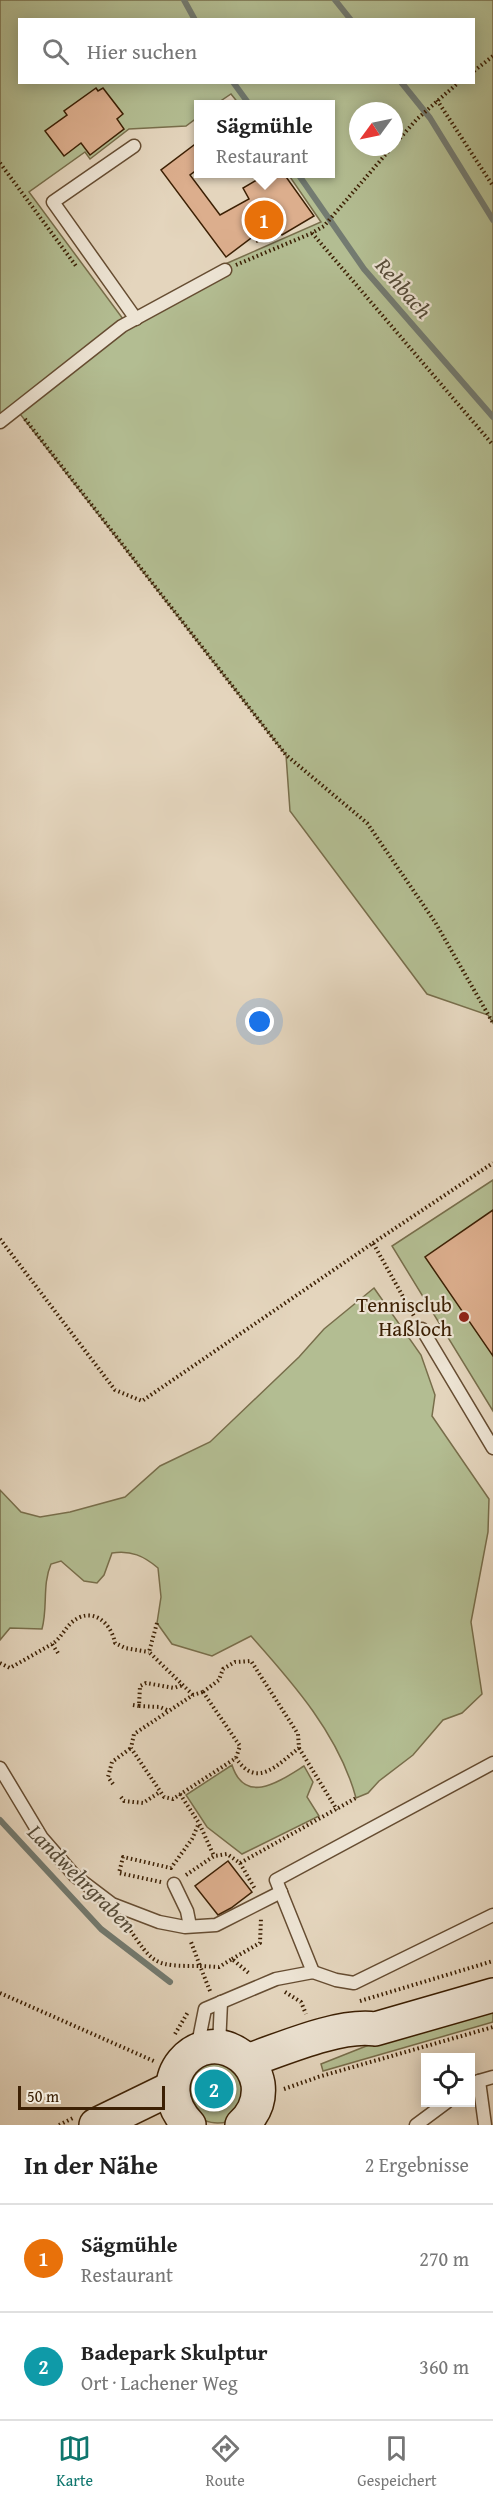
<!DOCTYPE html>
<html lang="de">
<head>
<meta charset="utf-8">
<style>
  body { margin:0; font-family:"Gentium Book Plus",serif; background:#f6f6f6; color:#222 }
  .controls { position:absolute; right:18px; bottom:18px; display:grid; overflow:hidden; border-radius:0px; box-shadow:0 3px 15px #0003 }
  .controls button { width:54px; height:54px; display:grid; place-items:center; padding:0; border:0; border-bottom:2px solid #e0e0e0; background:#fff; color:#222; font:30px sans-serif }
  .compass { position:absolute; left:349px; top:102px; width:54px; height:54px; border-radius:50%; background:#fff; box-shadow:0 3px 15px #0003; rotate:237deg }
  .scale { position:absolute; left:18px; bottom:15px; width:147px; box-sizing:border-box; padding-left:6px; border:3px solid #3c2004; border-top:0; font-size:16px; line-height:21px; white-space:nowrap; color:#3c2004; -webkit-text-stroke:4px #ede4d4; paint-order:stroke }
  .you { position:absolute; left:260px; top:1022px; width:21px; height:21px; margin:-15px; border:4px solid #fff; border-radius:50%; background:#1a73e8; box-shadow:0 0 0 9px #1a73e833 }
  .badge { display:grid; place-items:center; width:39px; height:39px; border-radius:50%; background:#0f766e; color:#fff; font-size:20px; font-weight:700 }
  .pin { position:absolute; translate:-50% -50%; border:3px solid #fff; box-shadow:0 2px 6px #0006 }
  .popup { position:absolute; left:194px; top:100px; width:141px; height:78px; box-sizing:border-box; display:grid; place-content:center; border-radius:0px; background:#fff; filter:drop-shadow(0 2px 4px #0005); font-size:20px; white-space:nowrap; color:#767676 }
  .popup b { font-size:22px; color:#222 }
  .popup::after { content:''; position:absolute; left:50%; top:100%; margin-left:-12px; border:12px solid transparent; border-top-color:#fff }
  .list { margin:0; padding:0; list-style:none }
  h2 { display:flex; justify-content:space-between; align-items:center; height:78px; margin:0; padding:0 24px; font-size:26px }
  h2 small { font-size:20px; font-weight:400; color:#767676 }
  .list li { display:grid; grid-template-columns:39px 1fr auto; gap:18px; align-items:center; box-sizing:border-box; height:108px; padding:0 24px; border-top:2px solid #e0e0e0 }
  .list b { display:block; font-size:22px; white-space:nowrap }
  .list p { margin:0; font-size:20px; white-space:nowrap; color:#767676 }
  .list em { font-size:20px; font-style:normal; color:#767676 }
  .icon { flex:none; width:33px; height:33px; fill:none; stroke:currentColor; stroke-width:2; stroke-linecap:round; stroke-linejoin:round }
  .map { position:relative; flex:none; width:493px; height:2125px; overflow:hidden }
  .search { position:absolute; background:#fff; box-shadow:0 3px 15px #0003; left:18px; right:18px; top:18px; height:66px; display:flex; align-items:center; gap:15px; box-sizing:border-box; padding:0 21px; border-radius:0px; color:#767676; font-size:22px }
  .sheet { height:294px; background:#fff }
  nav { display:flex; justify-content:space-around; align-items:center; box-sizing:border-box; height:84px; border-top:2px solid #e0e0e0; background:#fff; font-size:16px; color:#767676 }
  nav a { display:grid; justify-items:center; gap:3px }
  nav .on { color:#0f766e }
  .map>svg:first-child { display:block }
</style>
</head>
<body>
<div class="map">
<svg width="493" height="2125" viewBox="0 0 493 2125">
  <rect width="100%" height="100%" fill="#e4d5bd"/>
  <filter id="stains"><feTurbulence type="fractalNoise" baseFrequency=".00333" numOctaves="4"/><feColorMatrix values="0 0 0 0 .2 0 0 0 0 .09 0 0 0 0 .02 0 0 0 .5 -.17"/></filter>
  <radialGradient id="worn" r=".72"><stop offset=".6" stop-color="#630" stop-opacity="0"/><stop offset="1" stop-color="#630" stop-opacity=".3"/></radialGradient>
  <g fill="#b3bd92" stroke="#786e4b" stroke-width="1.5" fill-rule="evenodd">
    <path d="M0,0H493V1023L488,1015L427,994L290,811L286,755L17,410L0,422ZM20,20H474V82H20ZM231,94L239,104H330V174H288L321,222L223,265L123,319L29,192L85,152L90,159L129,129L186,126L198,117V104H216ZM358,111H394V147H358Z"/>
    <path d="M493,1180V1411L392,1246Z"/>
    <path d="M374,1288L421,1355L435,1395L432,1416L489,1499L488,1532L471,1622L482,1694L462,1713L443,1720L413,1755L379,1781L368,1793L356,1798C339,1735 293,1683 251,1636L212,1656L172,1644L157,1623L161,1597L158,1568C144,1556 131,1550 112,1553L104,1575L97,1583L84,1581L61,1561L51,1564C42,1585 48,1607 42,1629L10,1628L0,1640V1490L21,1512L40,1517L70,1512L125,1497L160,1466L210,1442L299,1357L324,1329Z"/>
    <path d="M232,1765C245,1806 280,1781 304,1766L313,1782L307,1797L319,1816L242,1854L207,1827L186,1795Z"/>
    <path d="M493,2007V2022L323,2071L321,2064L384,2039Z"/>
    <path d="M228,2060L249,2085L228,2122C215,2124 207,2123 196,2116L186,2079L199,2063Z"/>
  </g>
  <g fill="none" stroke-linecap="round" stroke-linejoin="round">
    <g stroke="#737b71" stroke-width="6">
      <path d="M184,0L195,20"/>
      <path d="M335,0L351,20"/>
      <path d="M233,82L249,104"/>
      <path d="M401,82L430,118L493,220"/>
      <path d="M298,174L364,269L493,417"/>
      <path d="M0,1820L101,1929L170,1982"/>
    </g>
  </g>
  <g fill="#dcae8d" stroke="#3c2004" stroke-width="1.5">
    <path d="M96,88L98,91L103,88L123,114L117,119L124,129L90,155L81,143L64,156L45,131L67,115L64,111Z"/>
    <path d="M198,142V169L190,175L220,215L249,199L243,188L267,174H284L314,216L282,235L279,230L257,242L254,236L226,257L161,170Z"/>
    <path d="M493,1210V1356L425,1257Z"/>
    <path d="M228,1861L252,1892L231,1908L218,1915L195,1886Z"/>
  </g>
  <g fill="none" stroke-linecap="round" stroke-linejoin="round">
    <defs>
      <g id="service">
        <path d="M134,146L53,202L136,319"/>
        <path d="M0,422L122,326L225,270"/>
        <path d="M422,1329L493,1448"/>
        <path d="M0,1768L42,1838L75,1876L112,1904L159,1922L185,1927L216,1925L281,1892"/>
        <path d="M174,1884L187,1911L190,1926"/>
        <path d="M313,1972L276,1880L493,1763"/>
        <path d="M219,2046L221,2002"/>
        <path d="M197,2049L205,2009L276,1979L313,1972L336,1980L354,1983L493,1915"/>
        <path d="M479,2081L485,2125"/>
        <path d="M470,2086L479,2081L493,2077"/>
        <path d="M416,2125L447,2102"/>
      </g>
      <g id="secondary">
        <path d="M247,2061C282,2049 339,2024 375,2029L493,1995"/>
        <path d="M96,2125L172,2088"/>
        <path d="M189,2125C146,2081 198,2024 241,2056C250,2063 256,2073 258,2084C260,2100 254,2114 242,2125"/>
      </g>
    </defs>
    <use href="#service" stroke="#664d32" stroke-width="15"/>
    <use href="#secondary" stroke="#3c2004" stroke-width="36"/>
    <g stroke="#3c2004" stroke-width="4" stroke-dasharray="1.5 3" stroke-linecap="butt">
      <path d="M474,71L493,56"/>
      <path d="M437,100L493,186"/>
      <path d="M394,145L417,119L459,82"/>
      <path d="M0,163L76,266"/>
      <path d="M312,233L493,445"/>
      <path d="M236,265L312,233L324,226L392,147"/>
      <path d="M25,419L286,755L367,823L435,922L493,1023"/>
      <path d="M0,1239L115,1390L142,1401L373,1243L415,1318"/>
      <path d="M373,1243L493,1163"/>
      <path d="M157,1623L149,1652L193,1695"/>
      <path d="M58,1653L52,1644C61,1638 64,1630 71,1623C91,1605 111,1622 115,1643L125,1648L149,1652"/>
      <path d="M0,1663L10,1668L52,1644"/>
      <path d="M203,1692L240,1746L236,1758L173,1799L164,1797L131,1748L134,1734L193,1695Z"/>
      <path d="M203,1692L219,1680L223,1669L235,1662L251,1661L298,1734L299,1748C278,1764 257,1790 236,1758"/>
      <path d="M133,1705L139,1706L140,1686L146,1683L174,1688L183,1685"/>
      <path d="M139,1706L160,1707L169,1711"/>
      <path d="M299,1748L337,1810"/>
      <path d="M113,1784L108,1777L112,1762L131,1748"/>
      <path d="M180,1794L199,1823L214,1856"/>
      <path d="M121,1797L124,1801L143,1803L160,1792"/>
      <path d="M240,1863L255,1889"/>
      <path d="M186,1875L214,1856L227,1854L240,1863L356,1798"/>
      <path d="M161,1882L119,1873L123,1857L171,1868L192,1839L199,1823"/>
      <path d="M128,1927C154,1965 154,1966 200,1966L191,1942"/>
      <path d="M232,1959L260,1943L261,1918"/>
      <path d="M210,1991L200,1966L219,1967L232,1959L250,1974"/>
      <path d="M285,1992L301,2002L306,2014"/>
      <path d="M0,1993L156,2062"/>
      <path d="M360,2001L493,1961"/>
      <path d="M175,2034L188,2012"/>
      <path d="M284,2089L318,2077L493,2027"/>
      <path d="M59,2125L73,2118"/>
    </g>
    <use href="#service" stroke="#ede4d4" stroke-width="12"/>
    <use href="#secondary" stroke="#ede4d4" stroke-width="33"/>
  </g>
  <circle fill="#8f2418" stroke="#ede4d4" stroke-width="2" cx="464" cy="1317" r="6"/>
  <g text-anchor="middle" stroke-width="4.5" stroke-linejoin="round" paint-order="stroke">
    <g font-size="21" fill="#3c2004" stroke="#ede4d4" text-anchor="end">
      <text x="452" y="1312">Tennisclub<tspan x="452" dy="24">Haßloch</tspan></text>
    </g>
    <g font-size="22" font-style="italic" fill="#574d3a" stroke="#ede4d4">
      <text transform="translate(404 288) rotate(49)" y="8">Rehbach</text>
      <text transform="translate(82 1878) rotate(45)" y="8">Landwehrgraben</text>
    </g>
  </g>
  <rect width="100%" height="100%" filter="url(#stains)"/>
  <rect width="100%" height="100%" fill="url(#worn)"/>
</svg>
<div class="controls">
<button><svg class="icon" aria-label="locate" viewBox="0 0 24 24"><circle cx="12" cy="12" r="6"/><path d="M12 2v4M12 18v4M2 12h4M18 12h4"/></svg></button>
</div>
<svg class="compass" viewBox="-18 -18 36 36"><path d="M0-13l5 13h-10z" fill="#e53935"/><path d="M0 13l5-13h-10z" fill="#767676"/></svg>
<div class="scale">50 m</div>
<div class="you"></div>
<div class="pin badge" style="left:264px;top:220px;background:#e8710a">1</div>
<div class="popup"><b>Sägmühle</b>Restaurant</div>
<div class="pin badge" style="left:214px;top:2089px;background:#0f9aa8">2</div>
<div class="search"><svg class="icon" aria-label="search" viewBox="0 0 24 24"><circle cx="10" cy="10" r="6"/><path d="M15 15l6 6"/></svg>Hier suchen</div>
</div>
<section class="sheet">
<h2>In der Nähe<small>2 Ergebnisse</small></h2>
<ul class="list">
<li><span class="badge" style="background:#e8710a">1</span><div><b>Sägmühle</b><p>Restaurant</p></div><em>270 m</em></li>
<li><span class="badge" style="background:#0f9aa8">2</span><div><b>Badepark Skulptur</b><p>Ort · Lachener Weg</p></div><em>360 m</em></li>
</ul>
</section>
<nav>
<a class="on"><svg class="icon" aria-label="map" viewBox="0 0 24 24"><path d="M3 6l6-2 6 2 6-2v14l-6 2-6-2-6 2zM9 4v14M15 6v14"/></svg>Karte</a>
<a><svg class="icon" aria-label="directions" viewBox="0 0 24 24"><path d="M12 3l9 9-9 9-9-9zM9 14v-3h6M13 9l2 2-2 2"/></svg>Route</a>
<a><svg class="icon" aria-label="saved" viewBox="0 0 24 24"><path d="M7 4h10v16l-5-4-5 4z"/></svg>Gespeichert</a>
</nav>
</body>
</html>
